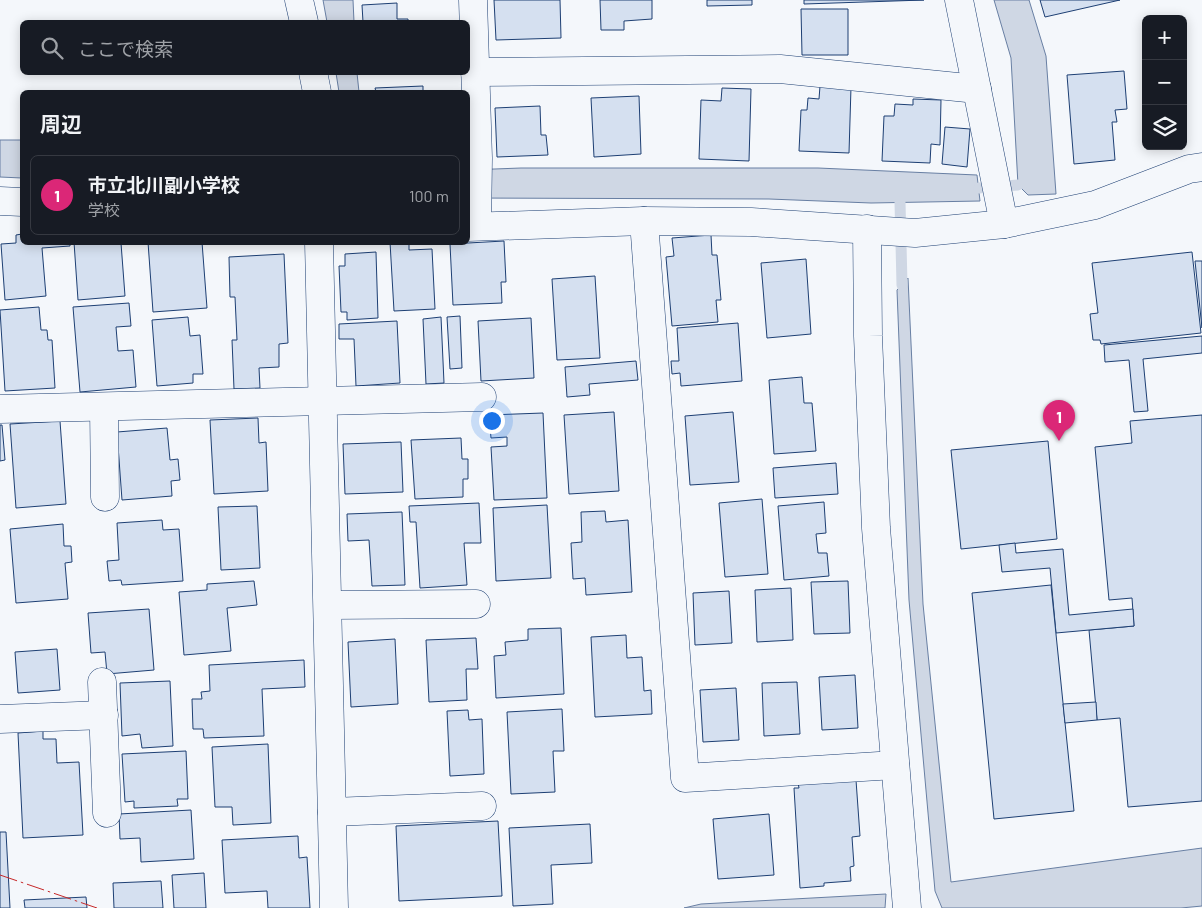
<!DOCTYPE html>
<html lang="ja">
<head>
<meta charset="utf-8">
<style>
  body { margin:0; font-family:Barlow,"Noto Sans JP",sans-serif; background:#20242c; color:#f1f3f6 }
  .controls { position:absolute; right:15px; top:15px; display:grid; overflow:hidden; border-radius:8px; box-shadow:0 2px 12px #0003 }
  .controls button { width:45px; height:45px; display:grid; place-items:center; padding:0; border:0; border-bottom:1px solid #363941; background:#171b24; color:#f1f3f6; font:25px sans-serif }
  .you { position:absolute; left:491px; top:420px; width:18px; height:18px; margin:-12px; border:4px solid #fff; border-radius:50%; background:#1a73e8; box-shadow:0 0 0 8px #1a73e833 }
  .badge { display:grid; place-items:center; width:32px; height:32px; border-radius:50%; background:#db2777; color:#fff; font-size:16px; font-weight:700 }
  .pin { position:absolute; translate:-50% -41px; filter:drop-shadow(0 1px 2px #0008) }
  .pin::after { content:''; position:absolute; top:26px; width:18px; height:15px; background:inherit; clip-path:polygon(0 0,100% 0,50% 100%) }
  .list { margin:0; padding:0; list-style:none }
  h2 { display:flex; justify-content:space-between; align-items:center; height:65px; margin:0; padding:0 20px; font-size:21px }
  h2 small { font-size:16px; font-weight:400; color:#9ea1a6 }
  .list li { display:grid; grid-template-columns:32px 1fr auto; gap:15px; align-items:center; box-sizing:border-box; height:80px; margin:0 10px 10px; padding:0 10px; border:1px solid #363941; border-radius:8px }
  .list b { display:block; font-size:19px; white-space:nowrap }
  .list p { margin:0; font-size:16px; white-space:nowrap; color:#9ea1a6 }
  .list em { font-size:16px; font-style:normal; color:#9ea1a6 }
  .icon { flex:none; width:28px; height:28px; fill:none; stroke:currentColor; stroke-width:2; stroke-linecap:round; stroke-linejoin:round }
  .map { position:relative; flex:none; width:1202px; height:908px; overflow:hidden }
  .search { position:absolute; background:#171b24; box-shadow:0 2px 12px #0003; left:20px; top:20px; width:450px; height:55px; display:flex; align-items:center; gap:12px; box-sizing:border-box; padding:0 18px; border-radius:8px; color:#9ea1a6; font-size:19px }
  .panel { position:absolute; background:#171b24; box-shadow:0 2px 12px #0003; left:20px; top:90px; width:450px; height:155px; border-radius:8px }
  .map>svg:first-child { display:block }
</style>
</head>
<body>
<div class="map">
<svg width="1202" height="908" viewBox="0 0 1202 908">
  <rect width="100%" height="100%" fill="#f4f7fb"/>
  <g fill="#cfd7e4" stroke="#687fa3">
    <path d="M323,0H353L354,22H327Z"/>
    <path d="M994,0H1029L1046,56L1056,194L1028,195L1018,185L1011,58Z"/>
    <path d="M336,73H357L359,92H339Z"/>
    <path d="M0,140H22V178L0,177Z"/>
    <path d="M521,168H818L977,175L980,201L871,203L769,199L468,198V170Z"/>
    <path d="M908,278L923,604L951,882L1202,848V906L1181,908H942L935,891L909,600L897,290Z"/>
    <path d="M886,894L885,908H684L701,904Z"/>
  </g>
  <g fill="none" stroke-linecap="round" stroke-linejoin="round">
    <g stroke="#cfd7e4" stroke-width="11">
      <path d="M979,188L1018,185"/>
      <path d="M900,202L902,285"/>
    </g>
  </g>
  <g fill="#d5e0f0" stroke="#1d3f73">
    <path d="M494,0H560L561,38L496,40Z"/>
    <path d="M600,0H652V19L624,21V30H601Z"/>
    <path d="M707,0H752V5L707,6Z"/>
    <path d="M804,0H924L804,4Z"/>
    <path d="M1040,0H1120L1045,17Z"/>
    <path d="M397,3V19H408V22H363L362,5Z"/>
    <path d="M801,9H848V55H802Z"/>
    <path d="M1124,71L1127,109L1115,110L1117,122H1112L1115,160L1074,164L1067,75Z"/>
    <path d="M423,86V92H376L375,88Z"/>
    <path d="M820,86L851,87L849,153L799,151L801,110H807L808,98L819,99Z"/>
    <path d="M722,88L751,89L749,161L699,159L701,100L721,101Z"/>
    <path d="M639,96L641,154L594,157L591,98Z"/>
    <path d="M913,99L941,100L940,145L931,144L930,163L882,161L884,116H894L895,104L913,105Z"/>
    <path d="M540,106L541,135H546L548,155L497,157L495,108Z"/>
    <path d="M945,127L970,129L967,167L942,164Z"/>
    <path d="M22,234V242H70V246L42,248L46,296L5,300L1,244L16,243V235Z"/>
    <path d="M711,235L712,255H717L721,300H716L718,322L672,326L666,257L674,256L672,238Z"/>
    <path d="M504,241L506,282H501L502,303L453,305L450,244Z"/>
    <path d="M74,242L121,243L125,296L78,300Z"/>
    <path d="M148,242H202L207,308L153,312Z"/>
    <path d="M390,242H409V250L432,249L435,309L394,311Z"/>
    <path d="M376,252L378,318L347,320V312H341L339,266H345V254Z"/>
    <path d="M1192,252L1201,333L1101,344L1100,340H1093L1090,314L1098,313L1092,263Z"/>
    <path d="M284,254L288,343L279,344V367L259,368L260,388L234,389L232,340H237L235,297H230L229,257Z"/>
    <path d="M806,259L811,334L767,338L761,263Z"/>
    <path d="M1195,261H1202V328Z"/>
    <path d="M595,276L600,358L557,360L552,279Z"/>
    <path d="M129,303L131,326L116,327L118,351L133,350L136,387L80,392L73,307Z"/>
    <path d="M39,307L41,330H47L48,340H52L55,388L5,391L0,310Z"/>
    <path d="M460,316L462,368L450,369L447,317Z"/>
    <path d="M188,317L190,336L200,335L203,374H193V383L157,386L152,320Z"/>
    <path d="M441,317L444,383L426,384L423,319Z"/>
    <path d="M531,318L534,378L481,381L478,321Z"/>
    <path d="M397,321L400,383L356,386L354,339H339V324Z"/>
    <path d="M738,323L742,381L681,386L680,373L672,374L671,361H679L677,328Z"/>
    <path d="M1202,336V353L1143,359L1148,411L1134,412L1129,360L1105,362L1104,345Z"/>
    <path d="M636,361L638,380L589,384L590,395L567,397L565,367Z"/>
    <path d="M802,377L804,403H812L816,451L774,454L769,380Z"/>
    <path d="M614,412L619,491L569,494L564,415Z"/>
    <path d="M733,412L739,482L690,485L685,416Z"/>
    <path d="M543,413L547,498L494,500L491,447L507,446V437L491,438L489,415Z"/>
    <path d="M1202,415V801L1128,807L1120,718L1097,720L1089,630L1134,626L1132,598L1109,600L1095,447L1132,443L1130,421Z"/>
    <path d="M258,418L259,443L266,442L268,491L214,494L210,420Z"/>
    <path d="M60,421L66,504L16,508L10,424Z"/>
    <path d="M0,425H2L5,460L0,461Z"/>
    <path d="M167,428L170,460L178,459L180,480L171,481L172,496L122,500L117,432Z"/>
    <path d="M461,438L462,459H468V479H463V497L415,499L411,440Z"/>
    <path d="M1048,441L1057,539L961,549L951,450Z"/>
    <path d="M401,442L403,492L345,494L343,444Z"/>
    <path d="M836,463L838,494L775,498L773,468Z"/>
    <path d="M762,499L768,574L725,577L719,503Z"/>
    <path d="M824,502L826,533L816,534L818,553H827L829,576L784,580L778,506Z"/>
    <path d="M479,503L481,543H464L467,585L420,588L416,522H410L409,506Z"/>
    <path d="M547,505L551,578L496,581L493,508Z"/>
    <path d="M257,506L260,568L221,570L218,507Z"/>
    <path d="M605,511L606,522L628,520L632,592L586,595L585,578L573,579L571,543L582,542L581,512Z"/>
    <path d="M402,512L405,585L372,586L369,540L348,541L347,514Z"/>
    <path d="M162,520L163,530L179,529L183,581L122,585L121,580L109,581L107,561L119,560L117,523Z"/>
    <path d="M63,524L64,546H71L72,562L65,563L68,599L16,603L10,529Z"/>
    <path d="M1015,543L1016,553L1063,549L1069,615L1133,609L1134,626L1056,633L1050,568L1002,572L999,545Z"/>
    <path d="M254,581L257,605L227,608L231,651L184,655L179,592L207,590V584Z"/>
    <path d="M848,581L850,633L814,634L811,582Z"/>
    <path d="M1051,585L1074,811L994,819L972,593Z"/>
    <path d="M791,588L793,640L757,642L755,590Z"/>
    <path d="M729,591L732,643L695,645L693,593Z"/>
    <path d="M149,609L154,670L107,674L105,652L91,653L88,613Z"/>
    <path d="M561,628L564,694L496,698L494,656L506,655L505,642L528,640V629Z"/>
    <path d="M626,635L627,658L642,657L644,691L651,690L652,714L595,717L591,637Z"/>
    <path d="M476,638L478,669H466L467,700L429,702L426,640Z"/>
    <path d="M395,639L398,704L351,707L348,642Z"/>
    <path d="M57,649L60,690L18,693L15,652Z"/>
    <path d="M304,660L305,687L262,689L264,736L204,738L203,729H193L192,699H202L201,692L210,691L209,665Z"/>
    <path d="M855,675L858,728L822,730L819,677Z"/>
    <path d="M170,681L173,746L142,748L140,734L122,736L120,683Z"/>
    <path d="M797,682L800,734L764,736L762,683Z"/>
    <path d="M736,688L739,740L703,742L700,690Z"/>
    <path d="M1096,702L1097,720L1065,723L1063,704Z"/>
    <path d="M562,709L564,751H553L555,792L511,794L507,712Z"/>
    <path d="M468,710L469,720L482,719L484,774L450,776L447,711Z"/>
    <path d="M43,731V739H56L57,763L79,762L83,835L23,838L18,733Z"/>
    <path d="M268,744L271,823L233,825L232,807H215L212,747Z"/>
    <path d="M186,751L188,799H177L178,806L134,808V801L125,802L122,754Z"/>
    <path d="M856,780L860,836L852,837L854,866L850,867L851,881L824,883V886L800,888L794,788H799L798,783Z"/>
    <path d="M191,810L194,859L141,862L140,838L120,839L119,814Z"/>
    <path d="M769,814L774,875L718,879L713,819Z"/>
    <path d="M498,821L502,896L399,901L396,826Z"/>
    <path d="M590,824L592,863L551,865L553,904L513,906L509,828Z"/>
    <path d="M0,832H6L10,908H0Z"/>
    <path d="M298,836L299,858L307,857L310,908H268L267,891L225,893L222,840Z"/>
    <path d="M204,873L206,908H174L172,875Z"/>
    <path d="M161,881L163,908H114L113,883Z"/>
    <path d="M86,897L87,908H25L24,900Z"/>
  </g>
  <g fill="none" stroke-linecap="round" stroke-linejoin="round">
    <defs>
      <g id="street">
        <path d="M299,0L304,22"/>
        <path d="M473,0L478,158L477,226"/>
        <path d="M959,0L1004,224"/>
        <path d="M313,72L317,92"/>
        <path d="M475,72L780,69L977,89"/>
        <path d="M0,201L22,202"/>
        <path d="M644,221L685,778L895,765"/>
        <path d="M468,227L644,221L751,222L915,233L1004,224L1095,205L1189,169L1202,167"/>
        <path d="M319,242L334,908"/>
        <path d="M104,407L105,497"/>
        <path d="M0,409L482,397"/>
        <path d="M328,605L476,604"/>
        <path d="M102,682L107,813"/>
        <path d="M0,719L104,715"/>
        <path d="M332,812L482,806"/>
      </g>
      <path id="secondary" d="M867,229L868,336L876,528L907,908"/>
    </defs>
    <use href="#street" stroke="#1d3f73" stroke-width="29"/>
    <use href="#secondary" stroke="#1d3f73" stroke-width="29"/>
    <use href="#street" stroke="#f4f7fb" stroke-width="28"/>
    <use href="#secondary" stroke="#f4f7fb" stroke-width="28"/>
    <path stroke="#c62828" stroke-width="1" stroke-dasharray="18 4 2.5 4" stroke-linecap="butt" d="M0,875L97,908"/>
  </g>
</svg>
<div class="controls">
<button>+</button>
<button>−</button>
<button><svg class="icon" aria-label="layers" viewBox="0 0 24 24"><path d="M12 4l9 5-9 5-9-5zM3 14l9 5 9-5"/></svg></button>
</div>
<div class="you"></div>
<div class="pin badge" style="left:1059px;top:441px">1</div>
<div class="search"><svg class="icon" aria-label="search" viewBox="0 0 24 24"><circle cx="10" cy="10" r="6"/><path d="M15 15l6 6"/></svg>ここで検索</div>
<section class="panel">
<h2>周辺<small></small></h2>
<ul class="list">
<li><span class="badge">1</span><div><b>市立北川副小学校</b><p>学校</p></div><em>100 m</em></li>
</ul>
</section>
</div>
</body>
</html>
